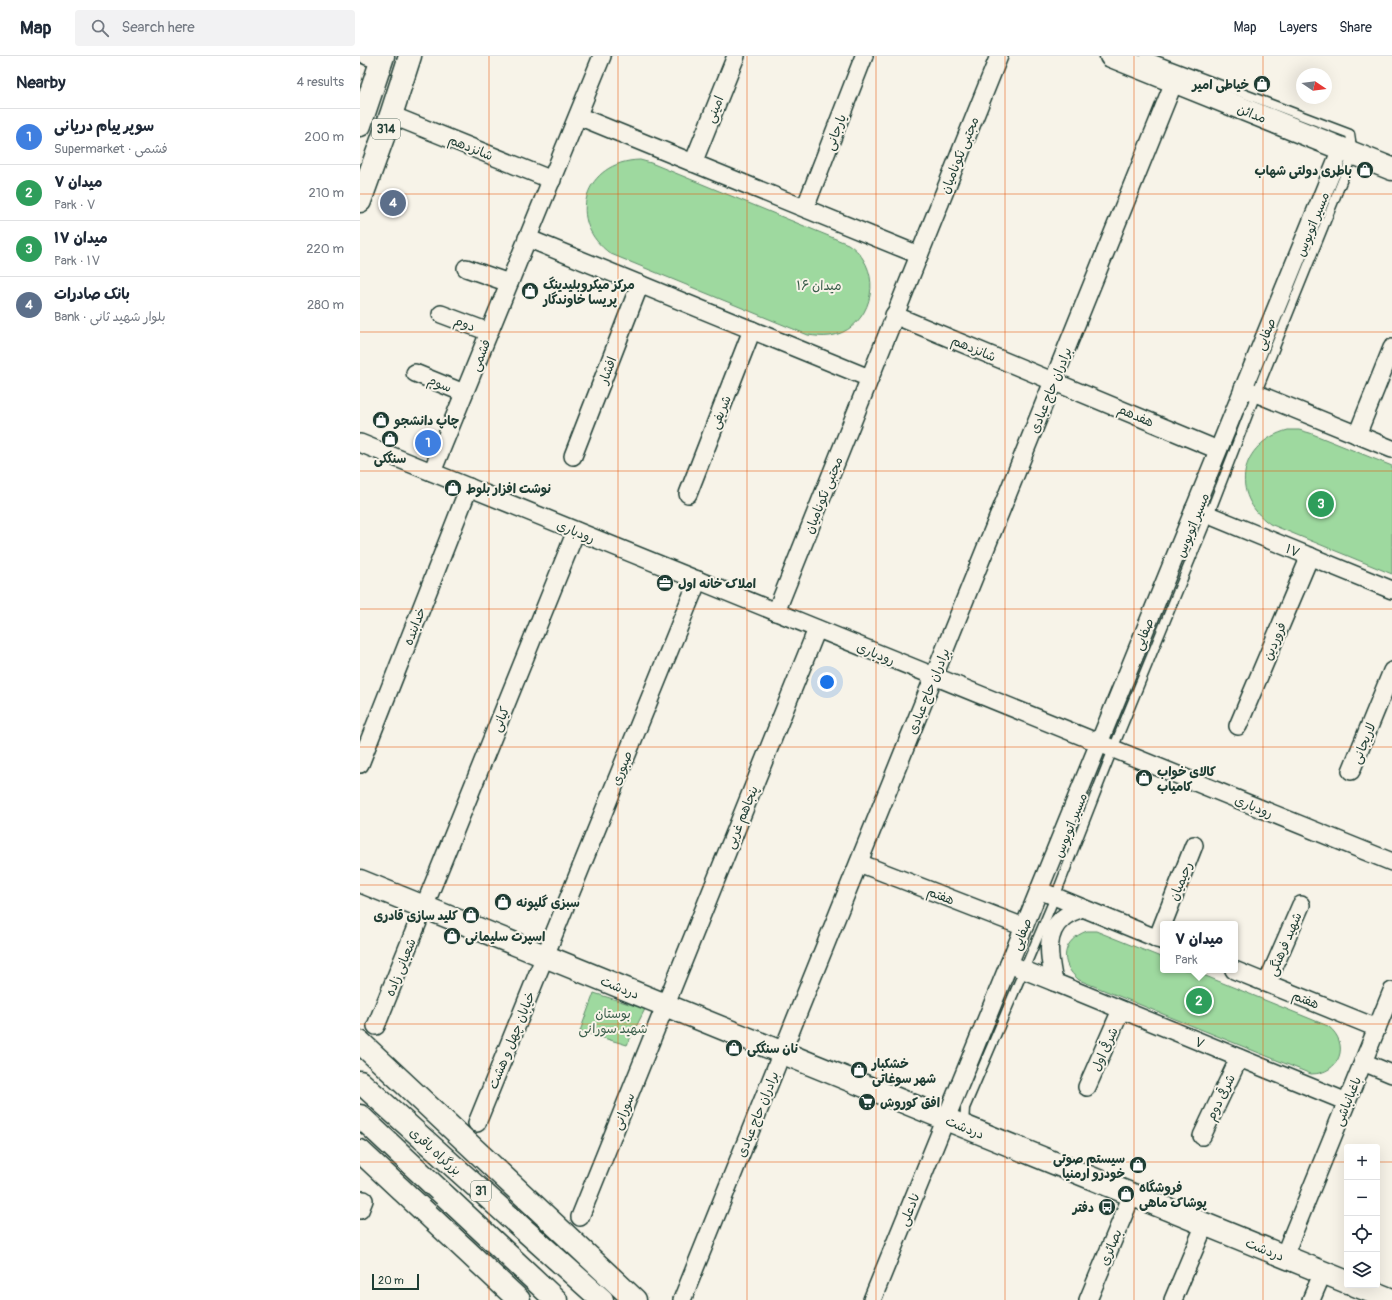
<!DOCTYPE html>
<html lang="en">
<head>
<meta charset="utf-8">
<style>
  body { margin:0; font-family:Pangolin,"Playpen Sans Arabic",sans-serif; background:#f2f2f3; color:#1f2937 }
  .controls { position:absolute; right:12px; bottom:12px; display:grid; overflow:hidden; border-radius:4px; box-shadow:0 4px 16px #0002 }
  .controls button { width:36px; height:36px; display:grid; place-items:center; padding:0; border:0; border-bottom:1px solid #e0e1e3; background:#fff; color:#1f2937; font:20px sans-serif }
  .compass { position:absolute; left:936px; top:12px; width:36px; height:36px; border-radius:50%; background:#fff; box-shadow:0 4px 16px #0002; rotate:103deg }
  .scale { position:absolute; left:12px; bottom:10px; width:47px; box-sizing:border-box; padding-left:4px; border:2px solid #1f3d34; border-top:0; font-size:11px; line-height:14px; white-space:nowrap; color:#1f3d34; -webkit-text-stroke:3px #f7f3e8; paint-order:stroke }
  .you { position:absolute; left:467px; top:626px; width:14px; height:14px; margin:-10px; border:3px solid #fff; border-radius:50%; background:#1a73e8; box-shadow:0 0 0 6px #1a73e833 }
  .badge { display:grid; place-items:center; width:26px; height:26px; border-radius:50%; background:#1f3d34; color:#fff; font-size:13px; font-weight:700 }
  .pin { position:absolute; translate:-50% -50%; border:2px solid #fff; box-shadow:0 1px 4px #0006 }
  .popup { position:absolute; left:800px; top:865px; width:78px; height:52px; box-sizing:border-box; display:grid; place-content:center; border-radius:4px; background:#fff; filter:drop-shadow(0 1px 3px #0005); font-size:13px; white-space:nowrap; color:#747a83 }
  .popup b { font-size:15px; color:#1f2937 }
  .popup::after { content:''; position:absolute; left:50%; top:100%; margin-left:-8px; border:8px solid transparent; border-top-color:#fff }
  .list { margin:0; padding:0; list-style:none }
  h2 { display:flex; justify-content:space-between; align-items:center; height:52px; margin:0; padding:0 16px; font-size:17px }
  h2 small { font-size:13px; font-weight:400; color:#747a83 }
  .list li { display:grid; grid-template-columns:26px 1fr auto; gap:12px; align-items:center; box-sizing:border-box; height:56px; padding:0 16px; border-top:1px solid #e0e1e3 }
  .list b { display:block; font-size:15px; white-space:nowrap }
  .list p { margin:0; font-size:13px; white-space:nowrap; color:#747a83 }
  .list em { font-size:13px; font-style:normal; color:#747a83 }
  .icon { flex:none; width:22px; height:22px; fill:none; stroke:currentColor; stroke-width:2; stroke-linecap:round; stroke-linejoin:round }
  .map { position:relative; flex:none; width:1032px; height:1244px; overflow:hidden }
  header { display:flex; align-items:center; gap:24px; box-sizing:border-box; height:56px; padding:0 20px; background:#fff; border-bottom:1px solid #e0e1e3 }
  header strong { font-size:19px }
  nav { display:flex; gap:22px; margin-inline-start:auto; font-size:14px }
  .search { width:280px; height:36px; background:#f2f2f3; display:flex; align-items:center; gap:10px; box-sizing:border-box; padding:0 14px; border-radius:4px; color:#747a83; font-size:15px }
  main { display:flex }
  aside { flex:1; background:#fff }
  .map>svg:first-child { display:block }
</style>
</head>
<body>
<header>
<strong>Map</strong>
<div class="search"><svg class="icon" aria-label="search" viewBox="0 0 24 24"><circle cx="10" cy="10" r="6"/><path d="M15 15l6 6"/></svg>Search here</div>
<nav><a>Map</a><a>Layers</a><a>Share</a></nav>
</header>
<main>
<aside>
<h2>Nearby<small>4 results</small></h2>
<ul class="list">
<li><span class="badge" style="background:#3f7fe0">1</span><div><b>سوپر پیام دریانی</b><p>Supermarket · فشمی</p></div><em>200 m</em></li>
<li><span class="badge" style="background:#2e9e5b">2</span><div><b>میدان ۷</b><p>Park · ۷</p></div><em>210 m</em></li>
<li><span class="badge" style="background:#2e9e5b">3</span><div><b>میدان ۱۷</b><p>Park · ۱۷</p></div><em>220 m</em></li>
<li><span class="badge" style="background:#5c6f8a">4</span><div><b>بانک صادرات</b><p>Bank · بلوار شهید ثانی</p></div><em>280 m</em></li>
</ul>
</aside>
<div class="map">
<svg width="1032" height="1244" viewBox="0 0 1032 1244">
  <rect width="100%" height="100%" fill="#f7f3e8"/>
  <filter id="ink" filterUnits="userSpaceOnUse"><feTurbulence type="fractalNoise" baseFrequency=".025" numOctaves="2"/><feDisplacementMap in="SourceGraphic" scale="8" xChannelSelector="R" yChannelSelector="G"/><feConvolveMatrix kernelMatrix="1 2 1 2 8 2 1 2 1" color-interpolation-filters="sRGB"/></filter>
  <g filter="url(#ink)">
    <g fill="#9ed99f" stroke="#5e8b6a">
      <path d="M280,104L291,107L488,188C494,192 499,196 503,203C522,232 505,275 470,280C462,281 455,280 448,279L251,198C205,166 224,105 280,104Z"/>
      <path d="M928,374H939L950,377L1032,410V518L910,468C869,439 879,387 928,374Z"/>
      <path d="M727,875H736L803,902V914H831L968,970C991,988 980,1018 951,1018L719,924C698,907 702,884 727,875Z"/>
      <path d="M234,937L285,953L267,989L220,975Z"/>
    </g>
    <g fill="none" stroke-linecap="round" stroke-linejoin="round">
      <defs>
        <path id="lane" d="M604,1069L605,1052L695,841L753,693L849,459L896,338L993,98L990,78L785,0"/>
        <g id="street">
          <path d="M7,0L22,5"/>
          <path d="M31,59L192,124"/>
          <path d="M218,60L559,199"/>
          <path d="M333,107L376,0"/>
          <path d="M445,152L504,0"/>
          <path d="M167,182L509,322"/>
          <path d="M106,212L149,227"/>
          <path d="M81,258L129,276"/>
          <path d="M534,259L858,394"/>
          <path d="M55,317L104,337"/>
          <path d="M883,332L1032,393"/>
          <path d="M997,379L1032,292"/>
          <path d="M0,387L1032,806"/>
          <path d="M213,400L280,228"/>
          <path d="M72,416L242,0"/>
          <path d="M328,438L392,274"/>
          <path d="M834,453L1032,534"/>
          <path d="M416,556L639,0"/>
          <path d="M878,670L950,500"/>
          <path d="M0,708L109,431"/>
          <path d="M991,715L1032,615"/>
          <path d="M499,807L664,871"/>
          <path d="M679,834L803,885"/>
          <path d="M722,852C716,855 708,857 703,862C683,878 690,904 694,926L987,1046"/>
          <path d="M797,883L834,789"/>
          <path d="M649,908L694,926"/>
          <path d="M874,914L1017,972"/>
          <path d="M907,927L941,849"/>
          <path d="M16,970L216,475"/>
          <path d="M1003,1006L1032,1018"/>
          <path d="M727,1031L761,954"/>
          <path d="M117,1067L338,524"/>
          <path d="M842,1080L879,1002"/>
          <path d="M0,1154L4,1144"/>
          <path d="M220,1161L457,573"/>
          <path d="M924,1200L1032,935"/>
          <path d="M322,1244L814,26"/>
          <path d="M512,1244L981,93"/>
          <path d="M728,1244L772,1139"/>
          <path d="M813,1244L845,1168"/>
          <path d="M951,1244L963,1216"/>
        </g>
        <g id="secondary">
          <path d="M751,0L1032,113"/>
          <path d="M0,825L987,1226"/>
          <path d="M995,1229L1032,1244"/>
        </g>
        <g id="primary">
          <path d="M0,69L23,0"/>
          <path d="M0,145L31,59L50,0"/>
        </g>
        <g id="highway">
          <path d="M0,986L275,1244"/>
          <path d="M0,1026L242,1244"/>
          <path d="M0,1060L196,1244"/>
          <path d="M0,1095L159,1244"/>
        </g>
      </defs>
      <use href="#lane" stroke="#1f3d34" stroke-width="11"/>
      <use href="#street" stroke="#1f3d34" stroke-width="20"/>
      <use href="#secondary" stroke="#1f3d34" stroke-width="25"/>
      <use href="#primary" stroke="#1f3d34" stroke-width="25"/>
      <use href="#highway" stroke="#1f3d34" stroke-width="25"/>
      <use href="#lane" stroke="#f7f3e8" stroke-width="8"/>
      <use href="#street" stroke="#f7f3e8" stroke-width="17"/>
      <use href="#secondary" stroke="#f7f3e8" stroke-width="22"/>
      <use href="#primary" stroke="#f7f3e8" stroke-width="22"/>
      <use href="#highway" stroke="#f7f3e8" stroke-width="22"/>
    </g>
  </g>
  <path fill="none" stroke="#e8590c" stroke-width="1" stroke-opacity="0.55" d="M129,0V1244M258,0V1244M387,0V1244M516,0V1244M645,0V1244M774,0V1244M903,0V1244M0,138H1032M0,276H1032M0,415H1032M0,553H1032M0,691H1032M0,829H1032M0,968H1032M0,1106H987M1017,1106H1032"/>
  <defs>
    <symbol id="shop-disc" viewBox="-11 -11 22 22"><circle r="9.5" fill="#1f3d34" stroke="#f7f3e8"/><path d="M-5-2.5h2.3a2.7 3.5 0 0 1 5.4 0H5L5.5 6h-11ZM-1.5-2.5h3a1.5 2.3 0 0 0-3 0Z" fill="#fff"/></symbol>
    <symbol id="office-disc" viewBox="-11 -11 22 22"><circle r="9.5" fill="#1f3d34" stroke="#f7f3e8"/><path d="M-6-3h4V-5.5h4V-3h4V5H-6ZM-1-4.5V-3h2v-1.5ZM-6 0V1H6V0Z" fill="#fff"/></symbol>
    <symbol id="supermarket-disc" viewBox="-11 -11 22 22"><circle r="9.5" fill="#1f3d34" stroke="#f7f3e8"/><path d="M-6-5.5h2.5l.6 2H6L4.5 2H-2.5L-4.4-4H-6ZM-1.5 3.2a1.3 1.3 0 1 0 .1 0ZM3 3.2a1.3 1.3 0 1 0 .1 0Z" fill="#fff"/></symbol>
    <symbol id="bus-disc" viewBox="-11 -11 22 22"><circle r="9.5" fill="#1f3d34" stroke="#f7f3e8"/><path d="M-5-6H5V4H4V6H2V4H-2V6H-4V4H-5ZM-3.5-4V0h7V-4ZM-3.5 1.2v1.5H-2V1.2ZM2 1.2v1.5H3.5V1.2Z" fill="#fff"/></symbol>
  </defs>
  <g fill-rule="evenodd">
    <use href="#shop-disc" x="892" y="18" width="20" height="20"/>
    <use href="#shop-disc" x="995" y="104" width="20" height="20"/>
    <use href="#shop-disc" x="160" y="225" width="20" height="20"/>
    <use href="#shop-disc" x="11" y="354" width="20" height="20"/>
    <use href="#shop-disc" x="20" y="373" width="20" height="20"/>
    <use href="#shop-disc" x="83" y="422" width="20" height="20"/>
    <use href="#office-disc" x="295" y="517" width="20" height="20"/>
    <use href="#shop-disc" x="774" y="712" width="20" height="20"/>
    <use href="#shop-disc" x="133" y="836" width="20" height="20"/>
    <use href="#shop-disc" x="101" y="849" width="20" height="20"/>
    <use href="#shop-disc" x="82" y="870" width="20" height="20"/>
    <use href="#shop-disc" x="364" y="982" width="20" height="20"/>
    <use href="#shop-disc" x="489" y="1004" width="20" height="20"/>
    <use href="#supermarket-disc" x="497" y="1036" width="20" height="20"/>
    <use href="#shop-disc" x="768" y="1099" width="20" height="20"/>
    <use href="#shop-disc" x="756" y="1128" width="20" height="20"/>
    <use href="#bus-disc" x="737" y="1141" width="20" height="20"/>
  </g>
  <g text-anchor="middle" stroke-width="4" stroke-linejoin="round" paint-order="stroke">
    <g fill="#f7f3e8" stroke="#60746a" stroke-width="1">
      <rect x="12" y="63" width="28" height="20" rx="3"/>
      <rect x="111" y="1125" width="20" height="20" rx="3"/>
    </g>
    <g font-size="12" font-weight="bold" fill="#1f3d34">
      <text x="26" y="77">314</text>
      <text x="121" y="1139">31</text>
    </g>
    <g font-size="13" font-weight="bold" fill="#1f3d34" stroke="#f7f3e8" text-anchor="start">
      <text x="889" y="33" text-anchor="end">خیاطی امیر</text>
      <text x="992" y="119" text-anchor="end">باطری دولتی شهاب</text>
      <text x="183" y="233">مرکز میکروبلیدینگ<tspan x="183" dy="15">پریسا خاوندگار</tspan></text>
      <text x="34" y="369">چاپ دانشجو</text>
      <text x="30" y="407" text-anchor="middle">سنگکی</text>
      <text x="106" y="437">نوشت افزار بلوط</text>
      <text x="318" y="532">املاک خانه اول</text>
      <text x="797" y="720">کالای خواب<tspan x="797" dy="15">کامیاب</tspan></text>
      <text x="156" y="851">سبزی گلپونه</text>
      <text x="98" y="864" text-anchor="end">کلید سازی قادری</text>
      <text x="105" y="885">اسپرت سلیمانی</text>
      <text x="387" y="997">نان سنگکی</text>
      <text x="512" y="1012">خشکبار<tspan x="512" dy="15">شهر سوغاتی</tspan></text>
      <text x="520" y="1051">افق کوروش</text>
      <text x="765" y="1107" text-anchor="end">سیستم صوتی<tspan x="765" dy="15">خودرو ارمنیا</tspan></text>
      <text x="779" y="1136">فروشگاه<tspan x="779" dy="15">پوشاک ماهی</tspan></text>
      <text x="734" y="1156" text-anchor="end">دفتر</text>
    </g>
    <g font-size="13" fill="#1f3d34" stroke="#f7f3e8">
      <text transform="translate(354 53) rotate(-68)" y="5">امینی</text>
      <text transform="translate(892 57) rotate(22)" y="5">مدائن</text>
      <text transform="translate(475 76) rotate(-69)" y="5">یارجانی</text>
      <text transform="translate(111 91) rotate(22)" y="5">شانزدهم</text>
      <text transform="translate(599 99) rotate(-68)" y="5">مجتبی نکونامیان</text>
      <text transform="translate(952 168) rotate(-68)" y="5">مسیر اتوبوس</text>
      <text transform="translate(105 267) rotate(20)" y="5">دوم</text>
      <text transform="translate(905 278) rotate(-68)" y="5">صفایی</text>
      <text transform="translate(614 292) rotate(23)" y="5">شانزدهم</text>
      <text transform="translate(120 299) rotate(-68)" y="5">فشمی</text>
      <text transform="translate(247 314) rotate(-69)" y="5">افشار</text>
      <text transform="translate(80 327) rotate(22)" y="5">سوم</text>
      <text transform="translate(690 334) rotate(-68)" y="5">برادران حاج عبادی</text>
      <text transform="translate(360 356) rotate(-68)" y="5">شریفی</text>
      <text transform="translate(776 359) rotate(23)" y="5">هفدهم</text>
      <text transform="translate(463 439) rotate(-68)" y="5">مجتبی نکونامیان</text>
      <text transform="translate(832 469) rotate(-68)" y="5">مسیر اتوبوس</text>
      <text transform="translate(216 475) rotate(22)" y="5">رودباری</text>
      <text transform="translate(933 494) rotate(22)" y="5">۱۷</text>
      <text transform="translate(54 570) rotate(-69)" y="5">خدابنده</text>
      <text transform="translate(783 578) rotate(-68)" y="5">صفایی</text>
      <text transform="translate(914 585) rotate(-67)" y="5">فروردین</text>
      <text transform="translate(516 597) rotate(22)" y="5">رودباری</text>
      <text transform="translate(568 635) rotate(-68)" y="5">برادران حاج عبادی</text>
      <text transform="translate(140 663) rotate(-68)" y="5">کیانی</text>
      <text transform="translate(1003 687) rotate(-68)" y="5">لاریجانی</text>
      <text transform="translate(261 712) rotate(-68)" y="5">صبوری</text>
      <text transform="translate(894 750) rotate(22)" y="5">رودباری</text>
      <text transform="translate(381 761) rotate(-68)" y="5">پنجاهم غربی</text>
      <text transform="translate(710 769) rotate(-68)" y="5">مسیر اتوبوس</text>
      <text transform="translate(820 825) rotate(-68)" y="5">رحیمیان</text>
      <text transform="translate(581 839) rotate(21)" y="5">هفتم</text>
      <text transform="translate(661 878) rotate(-68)" y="5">صفایی</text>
      <text transform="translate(924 888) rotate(-67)" y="5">شهید فرهنگی</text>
      <text transform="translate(40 911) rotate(-68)" y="5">شعبانی زاده</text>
      <text transform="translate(260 931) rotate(22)" y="5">دردشت</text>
      <text transform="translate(946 943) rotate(22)" y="5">هفتم</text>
      <text transform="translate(151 984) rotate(-68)" y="5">خیابان چهل و هشت</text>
      <text transform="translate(840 986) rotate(22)" y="5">۷</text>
      <text transform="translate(744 993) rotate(-66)" y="5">شرقی اول</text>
      <text transform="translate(860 1041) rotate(-64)" y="5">شرقی دوم</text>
      <text transform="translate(987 1045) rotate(-68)" y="5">باغبانباشی</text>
      <text transform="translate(263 1055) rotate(-68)" y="5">سورانی</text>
      <text transform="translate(397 1058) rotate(-68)" y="5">برادران حاج عبادی</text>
      <text transform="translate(605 1071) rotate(22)" y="5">دردشت</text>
      <text transform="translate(76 1095) rotate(42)" y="5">بزرگراه باقری</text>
      <text transform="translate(549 1153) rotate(-68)" y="5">نادعلی</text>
      <text transform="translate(750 1191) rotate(-67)" y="5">بصائری</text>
      <text transform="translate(905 1193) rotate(22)" y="5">دردشت</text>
    </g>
    <g font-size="13" fill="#385c49" stroke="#f7f3e8">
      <text x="459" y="234">میدان ۱۶</text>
      <text x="253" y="962">بوستان<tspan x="253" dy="15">شهید سورانی</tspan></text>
    </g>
  </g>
</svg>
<div class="controls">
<button>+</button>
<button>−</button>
<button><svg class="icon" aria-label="locate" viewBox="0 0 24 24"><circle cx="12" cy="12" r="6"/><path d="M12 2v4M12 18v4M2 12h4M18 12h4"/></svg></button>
<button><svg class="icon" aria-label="layers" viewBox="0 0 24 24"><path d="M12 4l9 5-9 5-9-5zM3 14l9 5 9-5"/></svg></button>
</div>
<svg class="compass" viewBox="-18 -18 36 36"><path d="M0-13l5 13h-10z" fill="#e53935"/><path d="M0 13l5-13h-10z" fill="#747a83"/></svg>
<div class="scale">20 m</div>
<div class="you"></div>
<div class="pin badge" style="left:68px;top:387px;background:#3f7fe0">1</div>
<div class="pin badge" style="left:839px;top:945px;background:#2e9e5b">2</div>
<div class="popup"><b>میدان ۷</b>Park</div>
<div class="pin badge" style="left:961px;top:448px;background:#2e9e5b">3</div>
<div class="pin badge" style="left:33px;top:147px;background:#5c6f8a">4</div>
</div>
</main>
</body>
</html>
